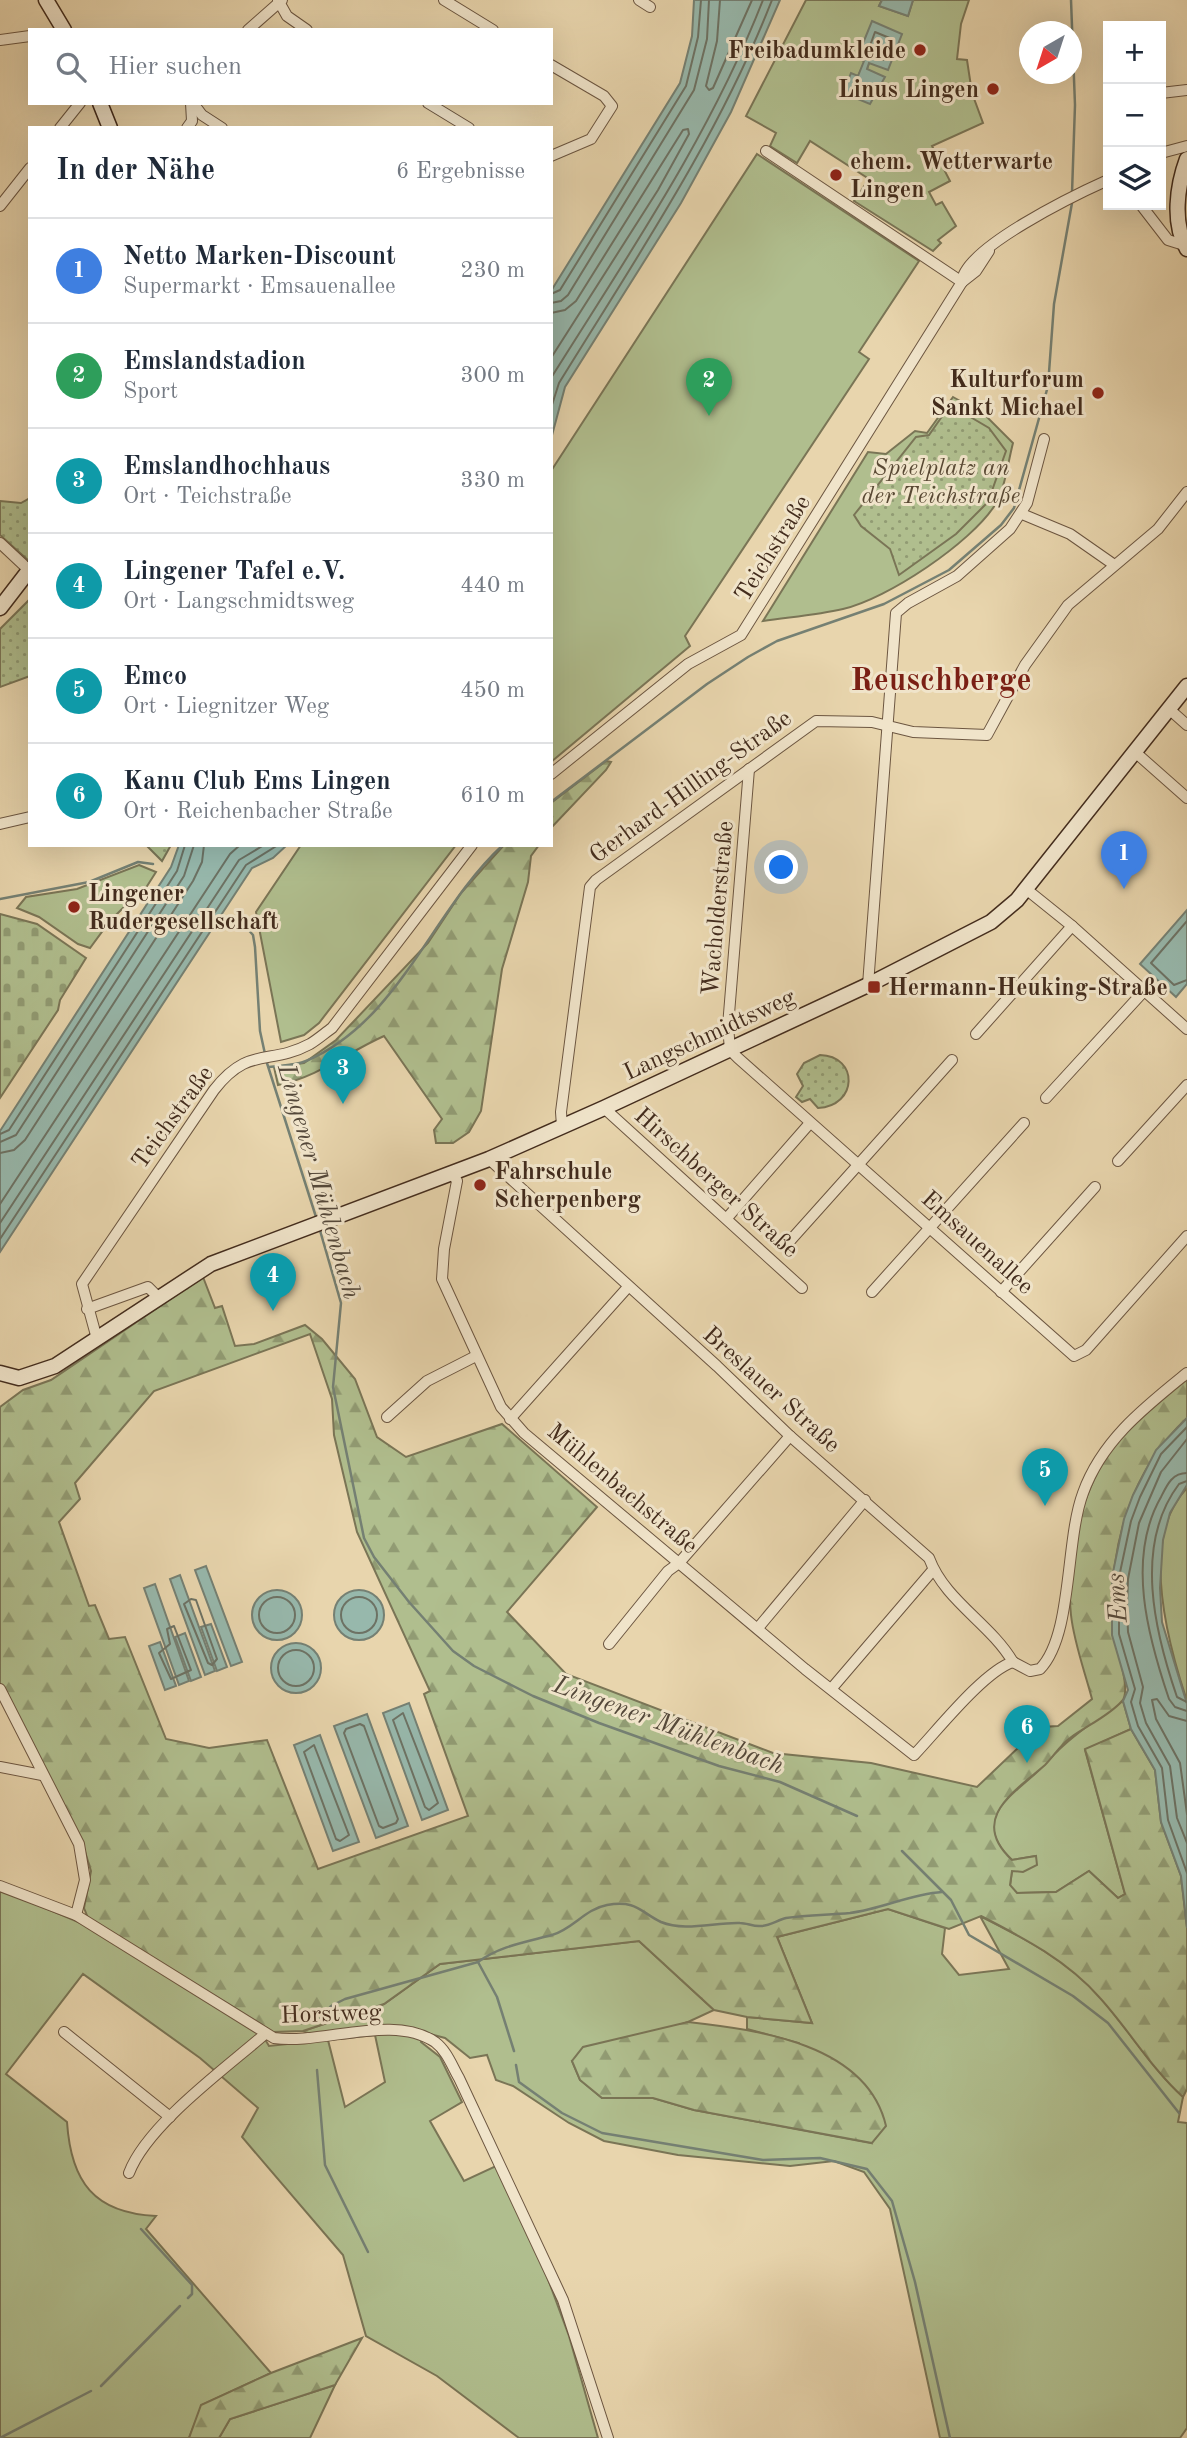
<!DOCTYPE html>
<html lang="de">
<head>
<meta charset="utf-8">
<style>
  body { margin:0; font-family:"Old Standard TT",serif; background:#f6f6f7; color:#1f2937 }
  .controls { position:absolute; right:21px; top:21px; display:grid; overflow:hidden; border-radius:0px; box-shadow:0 7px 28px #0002 }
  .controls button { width:63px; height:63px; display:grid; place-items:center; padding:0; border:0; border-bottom:2px solid #e0e1e3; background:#fff; color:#1f2937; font:35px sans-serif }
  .compass { position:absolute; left:1019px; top:21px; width:63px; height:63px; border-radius:50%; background:#fff; box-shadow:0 7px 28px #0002; rotate:219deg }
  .you { position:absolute; left:782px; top:868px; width:24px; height:24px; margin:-18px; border:5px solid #fff; border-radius:50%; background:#1a73e8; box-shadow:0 0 0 10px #1a73e833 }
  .badge { display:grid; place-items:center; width:46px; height:46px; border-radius:50%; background:#111827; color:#fff; font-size:23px; font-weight:700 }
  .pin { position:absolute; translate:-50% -58px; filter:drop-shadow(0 2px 4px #0008) }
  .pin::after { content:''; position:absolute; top:37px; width:24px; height:21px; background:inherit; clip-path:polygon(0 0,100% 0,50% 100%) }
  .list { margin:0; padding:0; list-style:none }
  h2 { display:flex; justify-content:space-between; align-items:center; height:91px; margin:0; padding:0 28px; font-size:30px }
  h2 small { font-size:23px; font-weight:400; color:#747a83 }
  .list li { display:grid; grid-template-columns:46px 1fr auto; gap:21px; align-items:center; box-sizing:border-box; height:105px; padding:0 28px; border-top:2px solid #e0e1e3 }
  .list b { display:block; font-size:26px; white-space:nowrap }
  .list p { margin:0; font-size:23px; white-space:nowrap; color:#747a83 }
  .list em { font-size:23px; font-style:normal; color:#747a83 }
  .icon { flex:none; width:38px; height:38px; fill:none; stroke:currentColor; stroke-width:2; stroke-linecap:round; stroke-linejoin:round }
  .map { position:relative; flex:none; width:1187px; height:2438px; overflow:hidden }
  .search { position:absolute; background:#fff; box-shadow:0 7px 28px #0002; left:28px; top:28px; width:525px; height:77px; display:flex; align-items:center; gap:18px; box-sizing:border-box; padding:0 24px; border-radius:0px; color:#747a83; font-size:26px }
  .panel { position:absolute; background:#fff; box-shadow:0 7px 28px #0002; left:28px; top:126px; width:525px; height:721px; border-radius:0px }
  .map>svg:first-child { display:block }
</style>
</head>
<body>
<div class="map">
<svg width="1187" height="2438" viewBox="0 0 1187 2438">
  <defs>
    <pattern id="forest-firs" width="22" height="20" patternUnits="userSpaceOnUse" patternTransform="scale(1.75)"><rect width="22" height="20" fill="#b0be8e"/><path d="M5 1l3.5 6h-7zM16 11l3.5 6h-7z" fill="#919b73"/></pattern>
    <pattern id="cemetery-stones" width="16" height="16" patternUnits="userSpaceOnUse" patternTransform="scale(1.75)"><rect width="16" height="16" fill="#b0be8e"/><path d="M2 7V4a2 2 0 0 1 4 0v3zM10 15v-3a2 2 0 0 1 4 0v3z" fill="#919b73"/></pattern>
    <pattern id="park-dots" width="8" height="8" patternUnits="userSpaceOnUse" patternTransform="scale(1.75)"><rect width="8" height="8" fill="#b0be8e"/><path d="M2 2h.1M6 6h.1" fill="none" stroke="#919b73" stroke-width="1.8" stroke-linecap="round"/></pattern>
  </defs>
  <rect width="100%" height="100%" fill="#e8d5ad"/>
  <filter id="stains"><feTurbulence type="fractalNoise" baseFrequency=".00286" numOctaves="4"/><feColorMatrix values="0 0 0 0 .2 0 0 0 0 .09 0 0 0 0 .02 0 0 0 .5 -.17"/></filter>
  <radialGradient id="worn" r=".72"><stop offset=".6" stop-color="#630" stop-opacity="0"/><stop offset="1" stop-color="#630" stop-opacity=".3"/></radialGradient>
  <g fill="#b0be8e" stroke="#7a7556" stroke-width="2" fill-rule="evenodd">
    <path d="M806,0H882L879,6L908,16L913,0H969L961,24L957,59L967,60L972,93L983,123L932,146L950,181L929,192L936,205L942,202L956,226L938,240L941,243L933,251L854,201L869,179L810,141L797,163L770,146L776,133L746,116ZM902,34L869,63L867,69L877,95L874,94L858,76L865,61L858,58Z"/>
    <path d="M757,154L919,261L859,352L869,359L685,636L690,646L551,762V471Z"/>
    <path d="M953,397L985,415L1013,443C1008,462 1005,489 995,505C971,543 887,599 843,609C817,615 790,617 763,621L868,452L886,454L915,431L927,433Z"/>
    <path d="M301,845H456L319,1023L304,1035L281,1042L256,912Z"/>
    <path d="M139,865L156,872L135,905L123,908L110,921L90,948L78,944L39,917L17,908L26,897L77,889Z"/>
    <path d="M1187,1488V1701C1168,1644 1138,1538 1187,1488Z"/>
    <path d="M1123,1701L1131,1729L1085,1750L1125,1894L1118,1898L1089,1871L1056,1892L1017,1893L1010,1886L1012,1871L1036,1856L1012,1860C964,1815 1021,1792 1047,1762C1069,1737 1096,1720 1123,1701Z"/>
    <path d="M0,1889L83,1924L263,2036L269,2046L325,2040L303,2031L384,2004L440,1964L639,1941L714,2010L688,2022L572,2061L580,2080L602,2098H653L694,2110L871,2143L799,2043L747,2029V2017L812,2023L777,1937L888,1909L945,1928L942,1954L959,1975L1009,1969L980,1916C1024,1938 1068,1961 1100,1997C1129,2030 1151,2068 1183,2097L1178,2122L1187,2123V2428L1180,2438H940L890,2209L864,2172L834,2161L790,2166L678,2155L604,2141L569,2123L513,2086L496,2080L487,2055L470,2058L445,2038L426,2033L421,2042L440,2057L462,2102L430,2121L464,2181L496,2166L545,2271L569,2336L598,2438H519L437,2376L366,2336L343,2255L242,2137L258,2108L200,2058L83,1974L6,2074L67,2122C71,2182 94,2213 156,2216L146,2229L271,2373L202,2405L189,2438H0ZM375,2035L385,2082L345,2107L328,2040Z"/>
    <path d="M335,2385L310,2438H219L230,2419Z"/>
  </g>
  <g fill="url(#forest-firs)" stroke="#7a7556" stroke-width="2" fill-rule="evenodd">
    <path d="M606,761L611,762L606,770L551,828V803Z"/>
    <path d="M504,845H539L531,856L528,882L502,969L481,1111L469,1132L453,1143H436L434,1130L442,1119L384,1036C348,1052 318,1077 278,1085L274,1067L304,1063L336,1040L428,943L461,893Z"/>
    <path d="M203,1277L215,1308L222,1306L235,1346L254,1344L305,1325L322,1339L355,1379L377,1437L406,1457L502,1424L597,1507L507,1612L566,1674L773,1753L871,1763L977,1787L1040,1727L1058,1726L1092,1699C1085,1672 1074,1643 1071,1615C1064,1551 1083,1484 1122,1434C1139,1412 1166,1395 1187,1377V1418C1131,1470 1110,1544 1112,1620C1112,1639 1133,1689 1122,1701C1109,1716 1086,1726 1070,1738C1060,1745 1054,1756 1045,1765C1015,1791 968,1819 1012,1860L1036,1856L1037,1865L1023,1872L1012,1871L1010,1885L1017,1893L1056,1892L1089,1871L1118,1898L1125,1894L1085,1749L1131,1729L1155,1770L1161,1822L1181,1876L1187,1928V2089L1183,2097C1151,2068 1129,2030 1100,1998C1068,1961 1024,1938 981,1916L949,1929L888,1909L777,1937L812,2023L747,2017L714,2010L639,1941L440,1964L384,2004L303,2031L273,2032L88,1918L84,1908L91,1871L82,1842L0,1694V1407L23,1390L51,1380ZM310,1334L332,1399L334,1435L357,1532L430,1691L424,1694L468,1816L318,1869L267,1740L209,1748L166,1739L125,1637L109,1639L95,1605L89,1606L59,1522L80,1499L75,1483L154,1391Z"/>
    <path d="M688,2022C759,2030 867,2044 886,2126L872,2143L694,2110L653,2098H602L580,2080L572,2061L583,2047Z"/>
    <path d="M362,2338L335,2385L230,2419L219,2438H189L201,2405L271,2373Z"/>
  </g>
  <path fill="url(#cemetery-stones)" stroke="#7a7556" stroke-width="2" d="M0,914L37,924L86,958L60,1000L58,1010L0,1098Z"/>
  <g fill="url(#park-dots)" stroke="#7a7556" stroke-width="2">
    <path d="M950,405L989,428L1006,451L988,502L956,534L899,575L890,549L861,526L854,515L916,437L929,435Z"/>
    <path d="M30,498V562L0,535V501L21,503Z"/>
    <path d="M30,599V676L0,687V629Z"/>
    <path d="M146,845H171L162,861Z"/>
    <path d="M820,1055C859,1056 858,1106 818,1108L810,1099L802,1102L796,1097L803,1086L797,1074L804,1063Z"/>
  </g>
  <g fill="#97b8ac" stroke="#758073" stroke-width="2">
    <path d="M694,0H780L731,112L681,203L565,387L551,439V291L680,83L692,36Z"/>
    <path d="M882,0H913L908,16L879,6Z"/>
    <path d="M872,21L902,34L888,70L869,63L867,69L885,77L870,104L843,93L851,73L858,76L864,61L857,58Z"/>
    <path d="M179,845H287L273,858L252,868L0,1252V1131L171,867Z"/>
    <path d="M1187,910V984L1176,997L1140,964Z"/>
    <path d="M1187,1418V1485L1170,1513L1163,1540L1160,1588L1162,1622L1187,1704V1928L1181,1876L1161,1822L1155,1770L1131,1729L1123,1701L1128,1690L1112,1635V1577L1124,1519L1133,1495L1156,1450Z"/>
    <path d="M206,1566L242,1662L231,1666L195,1570Z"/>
    <path d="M180,1575L215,1671L205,1675L170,1579Z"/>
    <path d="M155,1584L189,1681L179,1685L144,1588Z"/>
    <circle cx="359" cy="1615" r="25"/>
    <circle cx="277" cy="1615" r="25"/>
    <path d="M211,1624L227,1667L217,1671L201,1627Z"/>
    <path d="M185,1633L201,1677L191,1681L175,1637Z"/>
    <path d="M160,1642L176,1686L165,1690L149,1646Z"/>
    <circle cx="296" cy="1668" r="25"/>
    <path d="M409,1703L448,1810L422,1820L383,1713Z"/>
    <path d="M367,1714L408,1826L376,1838L334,1726Z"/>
    <path d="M320,1735L359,1842L333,1851L294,1745Z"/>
  </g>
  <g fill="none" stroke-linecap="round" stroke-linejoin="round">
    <g stroke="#6d7264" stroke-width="2">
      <path d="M720,0L717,41L706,86L709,90L713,88L752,0"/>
      <path d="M875,32L892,39L883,60L867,54Z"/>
      <path d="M551,294L560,290L686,86L698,37L701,0"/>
      <path d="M551,303L561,301L568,295L694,90L707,39L709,0"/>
      <path d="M551,313L565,310L576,301L683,130L688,129L689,134L658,190L551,358"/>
      <path d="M551,378C628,255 710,136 763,0"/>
      <path d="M551,408L559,383C636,258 718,138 772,0"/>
      <path d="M1187,921L1151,963L1174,985L1187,980"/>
      <path d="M0,1134L9,1130L177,871L185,845"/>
      <path d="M0,1142L16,1135L184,876L194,845"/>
      <path d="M0,1153L14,1150L25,1140L193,881L202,862L204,845"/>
      <path d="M0,1204L230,854L240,845"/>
      <path d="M0,1223L239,860L264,845"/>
      <path d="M0,1239L246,865L278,845"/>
      <path d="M1187,1427L1161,1454L1140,1497L1131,1521L1119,1577V1634L1135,1689L1131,1702L1138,1726L1162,1768L1168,1820L1187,1873"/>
      <path d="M1187,1439L1161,1472L1139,1523L1128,1579L1127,1606L1128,1632L1143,1687L1140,1703L1146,1723L1170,1766L1177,1818L1187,1843"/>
      <path d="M1187,1473C1172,1473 1167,1485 1161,1497C1126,1558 1148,1637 1169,1699L1175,1707L1187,1711"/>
      <path d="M1187,1481L1179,1484C1133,1545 1155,1633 1177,1697L1187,1702"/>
      <circle cx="359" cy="1615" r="18"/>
      <circle cx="277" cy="1615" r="18"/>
      <path d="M191,1599L196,1600L217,1659L212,1665L208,1663L184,1604Z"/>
      <path d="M174,1626L191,1670L171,1679L159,1653L170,1644L167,1629Z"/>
      <circle cx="296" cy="1668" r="18"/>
      <path d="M403,1713L438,1803L429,1810L425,1807L393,1720Z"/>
      <path d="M1187,1721L1169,1716L1157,1699L1152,1700L1156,1719L1180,1763L1187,1814"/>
      <path d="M360,1724L364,1726L398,1819L396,1823L383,1828L379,1826L344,1733L346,1729Z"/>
      <path d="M314,1745L349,1835L340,1841L336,1839L304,1752Z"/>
    </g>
    <g stroke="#758073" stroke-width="2.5">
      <path d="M1071,0L1075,105L1072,193"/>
      <path d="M551,802L707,684L748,657L777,641L884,604L949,570L1001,525L1014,508L1048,386L1054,304L1072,203"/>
      <path d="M0,899L89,882L138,862L153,864"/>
      <path d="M244,925L253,935L255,947L260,1031L265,1054"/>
      <path d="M266,1060L316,1217"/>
      <path d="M269,1067C281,1065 295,1066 306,1061C400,1021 432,910 503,845"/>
      <path d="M319,1227L341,1303L333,1387L364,1538L374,1557L409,1602L453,1651L474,1666L533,1696L599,1723L719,1766L780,1782L857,1816"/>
      <path d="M902,1851L951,1900L969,1935L1073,1996L1108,2023L1179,2113"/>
      <path d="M478,1962L497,1997L514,2051"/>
      <path d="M320,2019L331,2006L345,1999L478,1962C500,1946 526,1942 552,1935C573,1929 585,1909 607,1905C637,1900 640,1912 661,1922C685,1932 715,1922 740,1923C747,1923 754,1927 761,1926C769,1926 778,1920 786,1918C807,1915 828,1915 850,1913C882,1909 910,1894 942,1892"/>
      <path d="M516,2065L519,2082L562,2113L602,2133L763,2160L820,2158L867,2169L892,2201L915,2282L950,2438"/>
      <path d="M317,2070L325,2165L368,2252"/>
      <path d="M141,2229L192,2285V2294L188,2298"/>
      <path d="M101,2386L180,2306"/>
      <path d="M0,2438L91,2391"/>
    </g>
    <defs>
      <g id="street">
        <path d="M278,0L287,16L307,30"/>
        <path d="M444,0L493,30"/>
        <path d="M639,0L650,7"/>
        <path d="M248,30L282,0"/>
        <path d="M0,40L30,36"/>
        <path d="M551,65L604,96L612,106L591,139L551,156"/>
        <path d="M1161,93L1187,90"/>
        <path d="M193,103L202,115L222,128"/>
        <path d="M428,103L469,128"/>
        <path d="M60,128L80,103"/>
        <path d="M187,128L192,121L191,103"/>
        <path d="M766,151L962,282"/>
        <path d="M1161,153L1187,146"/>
        <path d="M1141,205L1168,240L1184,245"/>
        <path d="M0,206L30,168"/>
        <path d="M962,282L976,271L989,251"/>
        <path d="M1022,514L1070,534L1113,564"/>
        <path d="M0,543L30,571"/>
        <path d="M1169,709L1187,725"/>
        <path d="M1135,752L1187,798"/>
        <path d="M749,769L728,1026L730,1050L738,1058L1074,1356L1086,1350L1187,1236"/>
        <path d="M551,774L688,664L741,635L962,282C962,249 1079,193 1108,180"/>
        <path d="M0,824L30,817"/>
        <path d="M1026,889L1072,926L1187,1029"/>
        <path d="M868,985L896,613L908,603L957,576L1010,529L1027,503L1044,439"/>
        <path d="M976,1034L1072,926"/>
        <path d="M1046,1098L1144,991"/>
        <path d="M604,1108L802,1288"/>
        <path d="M562,1126L561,1112L590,887L596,880L816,721L872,722L913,732L987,735L1025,665L1068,605L1158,529L1187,492"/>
        <path d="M489,1159L717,1366L790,1436L929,1558C945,1601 990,1623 1013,1662"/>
        <path d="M1118,1161L1187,1085"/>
        <path d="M452,1173L457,1181L444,1249L442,1279L501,1407L524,1433L805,1669L914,1755C937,1731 984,1671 1013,1662"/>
        <path d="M727,1218L810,1123"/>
        <path d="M789,1242L952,1060"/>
        <path d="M872,1292L1024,1123"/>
        <path d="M1001,1292L1095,1187"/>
        <path d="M87,1309L148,1287L160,1299"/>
        <path d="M97,1339L82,1284L214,1090C249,1045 269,1066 310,1044C317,1040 325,1033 332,1028L472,845"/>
        <path d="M387,1417L427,1381L476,1356"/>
        <path d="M510,1419L628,1287"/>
        <path d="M758,1628L865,1500"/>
        <path d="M609,1644L668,1571L679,1563L790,1436"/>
        <path d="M1013,1662L1030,1671L1040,1669C1073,1635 1065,1541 1083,1493C1102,1440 1145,1407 1187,1373"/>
        <path d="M832,1688L933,1570"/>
        <path d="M0,1689L79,1844L85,1880L76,1915"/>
        <path d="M0,1767L42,1775"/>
        <path d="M0,1886L76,1915L274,2038C322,2045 393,2013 435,2042C447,2051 452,2066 459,2078L563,2300L608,2438"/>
        <path d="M64,2032L170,2117"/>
        <path d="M129,2173C147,2125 226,2068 265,2034"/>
      </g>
      <g id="secondary">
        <path d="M46,0L64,30"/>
        <path d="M100,103L110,128"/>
        <path d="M1187,159C1177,186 1172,223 1187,249"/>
        <path d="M0,608L30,569"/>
        <path d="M0,1373L19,1378L55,1366L211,1264L489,1159L604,1108L868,985L991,922L1017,900L1187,686"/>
      </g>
    </defs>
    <use href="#street" stroke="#6c5641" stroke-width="12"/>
    <use href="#secondary" stroke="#432c1d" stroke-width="17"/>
    <use href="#street" stroke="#f0e4ca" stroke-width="10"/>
    <use href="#secondary" stroke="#f0e4ca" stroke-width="14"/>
  </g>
  <g fill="#8f2418" stroke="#f0e4ca" stroke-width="2.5">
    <circle cx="920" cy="50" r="7"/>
    <circle cx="993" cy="89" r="7"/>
    <circle cx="836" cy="175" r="7"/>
    <circle cx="1098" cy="393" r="7"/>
    <circle cx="74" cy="907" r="7"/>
    <rect x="867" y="980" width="14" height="14" rx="3.5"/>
    <circle cx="480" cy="1185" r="7"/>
  </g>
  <g text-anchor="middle" stroke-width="6" stroke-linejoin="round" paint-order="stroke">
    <g font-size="24" font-weight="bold" fill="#432c1d" stroke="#f0e4ca" text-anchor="start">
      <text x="906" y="58" text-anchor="end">Freibadumkleide</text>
      <text x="979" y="97" text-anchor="end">Linus Lingen</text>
      <text x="850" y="169">ehem. Wetterwarte<tspan x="850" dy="28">Lingen</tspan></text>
      <text x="1084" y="387" text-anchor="end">Kulturforum<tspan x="1084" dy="28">Sankt Michael</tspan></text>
      <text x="88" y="901">Lingener<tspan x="88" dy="28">Rudergesellschaft</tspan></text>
      <text x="888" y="995">Hermann-Heuking-Straße</text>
      <text x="494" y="1179">Fahrschule<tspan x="494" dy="28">Scherpenberg</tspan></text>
    </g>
    <g font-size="24" font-style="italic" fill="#594934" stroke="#f0e4ca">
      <text x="941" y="475">Spielplatz an<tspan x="941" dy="28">der Teichstraße</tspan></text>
    </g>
    <g font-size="24" fill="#432c1d" stroke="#f0e4ca">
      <text transform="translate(772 548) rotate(-58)" y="8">Teichstraße</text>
      <text transform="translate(690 786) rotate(-36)" y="8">Gerhard-Hilling-Straße</text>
      <text transform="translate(717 908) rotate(-85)" y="8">Wacholderstraße</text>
      <text transform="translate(709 1034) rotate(-25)" y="8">Langschmidtsweg</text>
      <text transform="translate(172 1117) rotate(-54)" y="8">Teichstraße</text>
      <text transform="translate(717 1182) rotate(42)" y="8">Hirschberger Straße</text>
      <text transform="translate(978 1242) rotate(42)" y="8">Emsauenallee</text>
      <text transform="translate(772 1389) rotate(42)" y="8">Breslauer Straße</text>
      <text transform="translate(623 1488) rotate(40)" y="8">Mühlenbachstraße</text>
      <text transform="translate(331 2013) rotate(-2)" y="8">Horstweg</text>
    </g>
    <g font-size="26" font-style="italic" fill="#54483a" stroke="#f0e4ca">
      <text transform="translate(320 1181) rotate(74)" y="9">Lingener Mühlenbach</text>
      <text transform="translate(1116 1598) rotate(-94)" y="9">Ems</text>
      <text transform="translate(669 1724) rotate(20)" y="9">Lingener Mühlenbach</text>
    </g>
    <g font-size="32" font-weight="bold" fill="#7a1f14" stroke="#f0e4ca">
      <text x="941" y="690">Reuschberge</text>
    </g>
  </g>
  <rect width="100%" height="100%" filter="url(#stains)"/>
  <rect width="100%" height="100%" fill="url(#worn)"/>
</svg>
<div class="controls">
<button>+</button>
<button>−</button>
<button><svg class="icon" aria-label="layers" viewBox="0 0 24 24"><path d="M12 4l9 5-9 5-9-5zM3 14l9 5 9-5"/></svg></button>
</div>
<svg class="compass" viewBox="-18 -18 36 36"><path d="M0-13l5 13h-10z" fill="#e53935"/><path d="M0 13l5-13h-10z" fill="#747a83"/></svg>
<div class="you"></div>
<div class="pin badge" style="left:1124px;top:889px;background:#3f7fe0">1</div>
<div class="pin badge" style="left:709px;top:416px;background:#2e9e5b">2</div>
<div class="pin badge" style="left:343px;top:1104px;background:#0f9aa8">3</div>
<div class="pin badge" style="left:273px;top:1311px;background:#0f9aa8">4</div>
<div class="pin badge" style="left:1045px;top:1506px;background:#0f9aa8">5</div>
<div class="pin badge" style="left:1027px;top:1763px;background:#0f9aa8">6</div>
<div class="search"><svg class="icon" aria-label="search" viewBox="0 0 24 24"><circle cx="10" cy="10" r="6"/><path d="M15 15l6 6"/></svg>Hier suchen</div>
<section class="panel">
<h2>In der Nähe<small>6 Ergebnisse</small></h2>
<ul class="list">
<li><span class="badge" style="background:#3f7fe0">1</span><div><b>Netto Marken-Discount</b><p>Supermarkt · Emsauenallee</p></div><em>230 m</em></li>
<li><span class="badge" style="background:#2e9e5b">2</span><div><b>Emslandstadion</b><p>Sport</p></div><em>300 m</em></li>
<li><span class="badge" style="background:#0f9aa8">3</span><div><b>Emslandhochhaus</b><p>Ort · Teichstraße</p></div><em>330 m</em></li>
<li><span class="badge" style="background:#0f9aa8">4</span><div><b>Lingener Tafel e.V.</b><p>Ort · Langschmidtsweg</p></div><em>440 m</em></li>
<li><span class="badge" style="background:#0f9aa8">5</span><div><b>Emco</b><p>Ort · Liegnitzer Weg</p></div><em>450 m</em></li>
<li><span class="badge" style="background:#0f9aa8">6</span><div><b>Kanu Club Ems Lingen</b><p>Ort · Reichenbacher Straße</p></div><em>610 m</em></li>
</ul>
</section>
</div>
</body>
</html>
